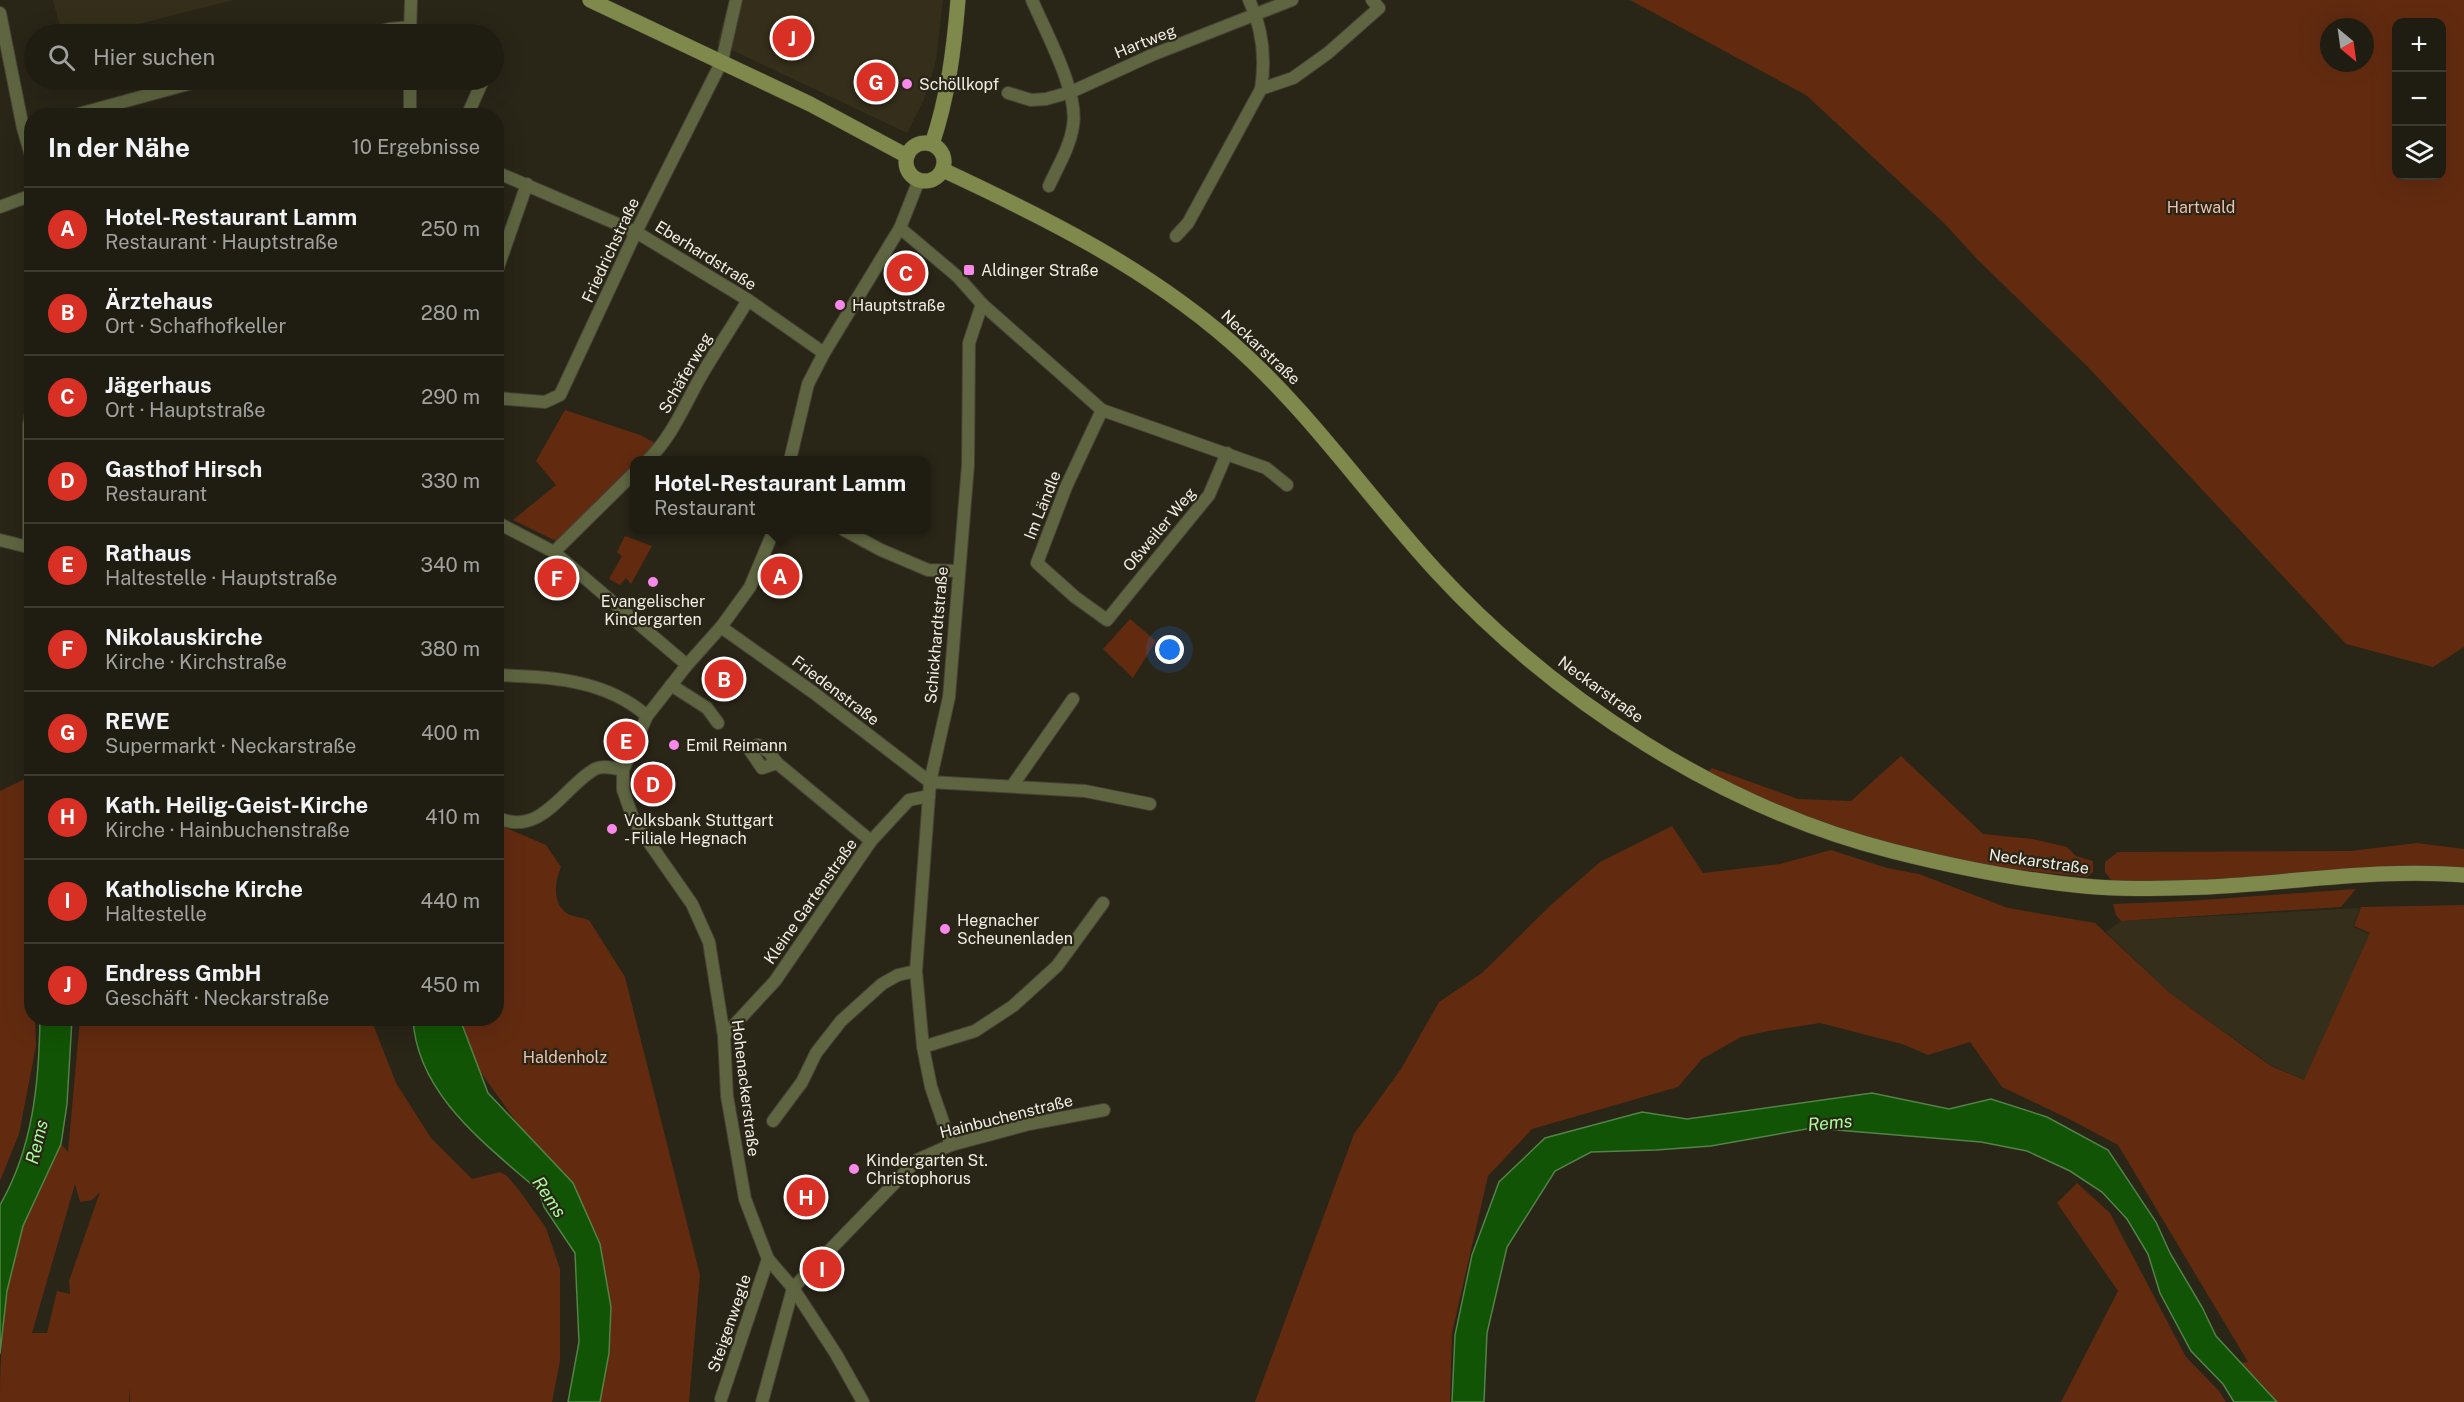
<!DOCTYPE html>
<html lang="de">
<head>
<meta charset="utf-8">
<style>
  body { margin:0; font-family:"Public Sans",sans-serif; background:#27251a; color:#f1f3f6 }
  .controls { position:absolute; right:18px; top:18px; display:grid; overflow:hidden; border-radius:12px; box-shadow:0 6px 24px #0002 }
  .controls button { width:54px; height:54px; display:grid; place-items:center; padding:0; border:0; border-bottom:2px solid #3c3a31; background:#1f1c11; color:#f1f3f6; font:30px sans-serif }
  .compass { position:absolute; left:2320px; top:18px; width:54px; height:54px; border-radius:50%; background:#1f1c11; box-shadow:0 6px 24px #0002; rotate:151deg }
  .you { position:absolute; left:1170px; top:650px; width:21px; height:21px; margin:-15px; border:4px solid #fff; border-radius:50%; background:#1a73e8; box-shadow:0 0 0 9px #1a73e833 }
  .badge { display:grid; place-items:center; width:39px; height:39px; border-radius:50%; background:#d93025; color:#fff; font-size:20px; font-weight:700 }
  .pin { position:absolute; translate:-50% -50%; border:3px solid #fff; box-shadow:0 2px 6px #0006 }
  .popup { position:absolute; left:630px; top:456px; width:300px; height:78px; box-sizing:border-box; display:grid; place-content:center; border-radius:12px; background:#1f1c11; filter:drop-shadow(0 2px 4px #0005); font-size:20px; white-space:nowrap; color:#a1a19f }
  .popup b { font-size:22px; color:#f1f3f6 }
  .popup::after { content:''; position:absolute; left:50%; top:100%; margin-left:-12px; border:12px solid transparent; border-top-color:#1f1c11 }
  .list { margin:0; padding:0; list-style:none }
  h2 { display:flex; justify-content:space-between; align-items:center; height:78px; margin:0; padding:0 24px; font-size:26px }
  h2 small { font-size:20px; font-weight:400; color:#a1a19f }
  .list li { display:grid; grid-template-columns:39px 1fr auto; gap:18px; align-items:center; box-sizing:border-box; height:84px; padding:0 24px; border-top:2px solid #3c3a31 }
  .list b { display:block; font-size:22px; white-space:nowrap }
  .list p { margin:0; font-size:20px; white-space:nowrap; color:#a1a19f }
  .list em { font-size:20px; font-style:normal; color:#a1a19f }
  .icon { flex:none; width:33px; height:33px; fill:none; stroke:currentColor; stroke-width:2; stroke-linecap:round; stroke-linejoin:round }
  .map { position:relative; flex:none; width:2464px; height:1402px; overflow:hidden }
  .search { position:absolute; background:#1f1c11; box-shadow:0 6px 24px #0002; left:24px; top:24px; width:480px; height:66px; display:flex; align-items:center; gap:15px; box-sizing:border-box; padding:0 21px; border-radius:33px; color:#a1a19f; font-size:22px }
  .panel { position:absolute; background:#1f1c11; box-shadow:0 6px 24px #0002; left:24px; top:108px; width:480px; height:918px; border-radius:24px }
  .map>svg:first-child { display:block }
</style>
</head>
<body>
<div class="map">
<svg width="2464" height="1402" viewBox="0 0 2464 1402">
  <rect width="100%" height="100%" fill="#292517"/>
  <g fill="#342e1a">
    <path d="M53,0H234L99,34H62Z"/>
    <path d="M729,0H943L936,61L925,97L907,133L717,43Z"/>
    <path d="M2360,908L2353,927L2370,934L2304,1080L2271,1065L2171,994L2106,932L2121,921Z"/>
  </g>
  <g fill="#622b10" fill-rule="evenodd">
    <path d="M1630,0H2464V647L2433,667L2346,644L2088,367L1977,259L1944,223L1806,95ZM2396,22H2442V176H2396ZM2329,27H2365V63H2329Z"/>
    <path d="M565,410L640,435L655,443L645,460H634V471L558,542L513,520L556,485L536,461Z"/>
    <path d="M625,536L652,546L631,584L626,578L620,585L609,579L622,556L617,552Z"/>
    <path d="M1130,619L1156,641L1133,678L1103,649Z"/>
    <path d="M1901,756L1983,834L2033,839L2067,847L2076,856L2093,861V872L2087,877L1963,864L1890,851L1703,778L1712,768L1798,799L1851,801Z"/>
    <path d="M31,776L32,1018L35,1019L36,1046L19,1134L0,1181V791Z"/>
    <path d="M497,824L546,845L561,867C554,883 552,906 570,915C576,917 583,918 589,920L625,977L700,1275L689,1402H594L605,1323L525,1134L469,1056L456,1019L496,1018Z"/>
    <path d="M1672,826L1703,873L1780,864L1831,850L1887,868L1919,874L2008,908L2095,923L2171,994L2271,1066L2304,1080L2370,933L2354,926L2361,907L2464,905V1402H2277L2260,1382L2239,1363L2248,1362L2118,1145L2071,1120L2002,1087L1970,1042L1928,1055L1902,1044L1820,1023L1768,1031L1741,1037L1702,1059L1678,1087L1532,1129L1488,1176L1452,1333L1450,1402H1255L1354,1134L1401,1069L1439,1002L1482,973L1552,904L1600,862Z"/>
    <path d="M2417,843L2464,849V875L2117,887L2105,872V862L2118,852L2350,851Z"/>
    <path d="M2356,889L2341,907L2121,921L2116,915L2113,904L2188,901Z"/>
    <path d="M80,1019H371L396,1083L431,1138L472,1179L500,1172L507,1176L519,1190L546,1228L560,1269V1361L552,1402H130L129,1387V1402H0C0,1343 5,1285 22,1228C31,1199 48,1171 61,1144L68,1152ZM75,1184L80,1202L92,1200L100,1192L69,1281L70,1294L57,1291L47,1333H32Z"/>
    <path d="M2077,1183L2110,1213L2186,1357L2219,1391L2226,1402H2061L2118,1291L2057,1203Z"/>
  </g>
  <g fill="#115405" stroke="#548248" stroke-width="1.5">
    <path d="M40,1019H72L67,1104L61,1144L23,1226L7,1291L0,1354V1205C33,1148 39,1083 40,1019Z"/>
    <path d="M413,1019H460L488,1093L573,1183L600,1244L611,1307L609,1353L600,1402H568L579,1342L575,1253L544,1207L539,1191C487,1145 417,1095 413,1019Z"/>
    <path d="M1872,1093L1949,1109L1991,1099L2047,1117L2108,1150L2156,1222L2170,1253L2202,1307L2216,1336L2277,1402H2234L2223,1384L2191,1351L2160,1293L2148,1254L2127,1219L2102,1192L2070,1171L2027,1151L1981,1142L1812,1128L1711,1146L1656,1150L1591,1152L1555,1171L1507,1247L1487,1333L1484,1402H1452L1455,1335L1472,1255L1499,1182L1545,1138L1642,1112L1687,1119Z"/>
  </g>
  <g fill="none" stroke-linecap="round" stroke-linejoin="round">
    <defs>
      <g id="street">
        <path d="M1032,0C1046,33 1079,92 1073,126C1070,147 1057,168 1049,186"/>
        <path d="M0,13L23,128L32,159"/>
        <path d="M369,34L389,29L410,27"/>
        <path d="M410,34L411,0"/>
        <path d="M494,56L496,50"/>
        <path d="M1261,89L1293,78L1328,53L1379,8L1372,0"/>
        <path d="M1008,93L1031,100L1046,99L1071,92L1152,55L1292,0"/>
        <path d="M71,116L203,80"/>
        <path d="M410,116V80"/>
        <path d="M467,116L483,80"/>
        <path d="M496,172L636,232L748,300L824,353"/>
        <path d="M0,207L32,195"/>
        <path d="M900,228L958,277L982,304L1102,410L1266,468L1287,485"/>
        <path d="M1176,236L1188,223L1261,89C1266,57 1263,29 1249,0"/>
        <path d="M496,273L527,184"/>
        <path d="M496,398L545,402L560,395L636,232L722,61L736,0"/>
        <path d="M1102,410L1066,487L1037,563L1075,597L1107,620L1209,495L1227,453"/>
        <path d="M648,460C673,436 686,401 704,371C718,347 734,324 748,300"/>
        <path d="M790,460L808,384L824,353L900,228L919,180"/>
        <path d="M496,522L554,552L687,665"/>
        <path d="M774,530L750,587L721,627L687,665L647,716L623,770V790L634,821L692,904L709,942L724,1036L727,1096L745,1199L756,1228L768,1259L793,1288L836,1354L863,1402"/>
        <path d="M844,530L881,550L928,570L959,571"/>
        <path d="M0,540L32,548"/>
        <path d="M29,547V425L32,408"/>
        <path d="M554,552L634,473"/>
        <path d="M721,627L814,693L930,782L1085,791L1150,804"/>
        <path d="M496,675C550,677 605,679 647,716"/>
        <path d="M671,685L707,708L718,723"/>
        <path d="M777,763L762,768L749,749L758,745L769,752L777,763L871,841"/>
        <path d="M1012,786L1073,699"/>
        <path d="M496,817C541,839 564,786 595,769C603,765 615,768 623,770"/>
        <path d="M724,1036L775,981L871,841L909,800L929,796"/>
        <path d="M923,1047L975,1031L1013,1006L1057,966L1103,903"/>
        <path d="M773,1121L802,1082L816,1053L841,1021L882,984L898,975L916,971"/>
        <path d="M951,1145L931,1087L923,1047L916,971L930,782L949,697L968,465L969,343L982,304"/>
        <path d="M721,1399L768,1259"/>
        <path d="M762,1402L793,1288L917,1160L951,1145L1029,1124L1104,1110"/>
      </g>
      <g id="secondary">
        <path d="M590,0L810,104L907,156"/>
        <circle cx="925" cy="162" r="19"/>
        <path d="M932,144C948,97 954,49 958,0"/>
        <path d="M943,170C1044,217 1145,267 1231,342C1309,410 1367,496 1437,572C1556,701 1722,808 1892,851C1955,867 2019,880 2084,886C2124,890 2167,888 2208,887C2293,883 2378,868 2464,875"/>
      </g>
    </defs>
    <use href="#street" stroke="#454134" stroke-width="14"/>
    <use href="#secondary" stroke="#454134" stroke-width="16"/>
    <use href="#street" stroke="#5e6540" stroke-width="12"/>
    <use href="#secondary" stroke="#7f894c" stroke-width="15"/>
  </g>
  <g fill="#f888ea" stroke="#292517" stroke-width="2">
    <circle cx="907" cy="84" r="6"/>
    <rect x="963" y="264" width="12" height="12" rx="3"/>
    <circle cx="840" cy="305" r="6"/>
    <circle cx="653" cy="582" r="6"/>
    <circle cx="674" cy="745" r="6"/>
    <circle cx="612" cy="829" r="6"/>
    <circle cx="945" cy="929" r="6"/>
    <circle cx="854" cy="1169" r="6"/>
  </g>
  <g text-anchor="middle" stroke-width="4.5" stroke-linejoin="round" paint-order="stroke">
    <g font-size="16" fill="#f1eee5" stroke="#292517">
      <text transform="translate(1145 41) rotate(-22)" y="6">Hartweg</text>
      <text transform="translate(610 250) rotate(-65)" y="6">Friedrichstraße</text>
      <text transform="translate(706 255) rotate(32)" y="6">Eberhardstraße</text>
      <text transform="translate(1261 347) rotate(43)" y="6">Neckarstraße</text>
      <text transform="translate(685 373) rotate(-60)" y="6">Schäferweg</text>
      <text transform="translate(1042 505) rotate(-68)" y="6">Im Ländle</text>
      <text transform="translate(1159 529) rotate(-50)" y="6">Oßweiler Weg</text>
      <text transform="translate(936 635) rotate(-85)" y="6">Schickhardtstraße</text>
      <text transform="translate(1601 689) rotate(36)" y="6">Neckarstraße</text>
      <text transform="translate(836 690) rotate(37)" y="6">Friedenstraße</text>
      <text transform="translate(2039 861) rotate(8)" y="6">Neckarstraße</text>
      <text transform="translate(810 901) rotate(-55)" y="6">Kleine Gartenstraße</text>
      <text transform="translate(746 1088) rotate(83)" y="6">Hohenackerstraße</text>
      <text transform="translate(1006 1116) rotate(-14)" y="6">Hainbuchenstraße</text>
      <text transform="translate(729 1323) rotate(-71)" y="6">Steigenwegle</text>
    </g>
    <g font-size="16" fill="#f1eee5" stroke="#292517" text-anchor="start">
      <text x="919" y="90">Schöllkopf</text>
      <text x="981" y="276">Aldinger Straße</text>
      <text x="852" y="311">Hauptstraße</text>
      <text x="653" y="607" text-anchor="middle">Evangelischer<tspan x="653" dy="18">Kindergarten</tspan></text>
      <text x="686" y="751">Emil Reimann</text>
      <text x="624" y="826">Volksbank Stuttgart<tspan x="624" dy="18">- Filiale Hegnach</tspan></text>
      <text x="957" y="926">Hegnacher<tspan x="957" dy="18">Scheunenladen</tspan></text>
      <text x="866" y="1166">Kindergarten St.<tspan x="866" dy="18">Christophorus</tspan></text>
    </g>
    <g font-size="16" fill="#f0c0ac" stroke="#292517">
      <text x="2201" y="213">Hartwald</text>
      <text x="565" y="1063">Haldenholz</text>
    </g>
    <g font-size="18" font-style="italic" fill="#a6fc99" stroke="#292517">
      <text transform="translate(1830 1123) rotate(-5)" y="6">Rems</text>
      <text transform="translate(37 1142) rotate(-76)" y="6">Rems</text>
      <text transform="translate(549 1197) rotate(56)" y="6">Rems</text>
    </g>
  </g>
</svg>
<div class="controls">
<button>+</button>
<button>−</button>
<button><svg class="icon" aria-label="layers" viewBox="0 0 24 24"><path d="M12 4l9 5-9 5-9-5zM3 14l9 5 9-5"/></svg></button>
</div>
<svg class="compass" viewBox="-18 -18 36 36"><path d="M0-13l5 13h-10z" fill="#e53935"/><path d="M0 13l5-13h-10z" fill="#a1a19f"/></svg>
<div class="you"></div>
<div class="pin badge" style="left:780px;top:576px">A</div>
<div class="popup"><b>Hotel-Restaurant Lamm</b>Restaurant</div>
<div class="pin badge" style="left:724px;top:679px">B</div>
<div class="pin badge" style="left:906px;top:273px">C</div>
<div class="pin badge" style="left:653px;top:784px">D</div>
<div class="pin badge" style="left:626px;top:741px">E</div>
<div class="pin badge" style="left:557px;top:578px">F</div>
<div class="pin badge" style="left:876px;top:82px">G</div>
<div class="pin badge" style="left:806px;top:1197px">H</div>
<div class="pin badge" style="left:822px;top:1269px">I</div>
<div class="pin badge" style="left:792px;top:38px">J</div>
<div class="search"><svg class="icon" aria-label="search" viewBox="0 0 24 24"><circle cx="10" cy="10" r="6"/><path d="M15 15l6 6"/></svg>Hier suchen</div>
<section class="panel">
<h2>In der Nähe<small>10 Ergebnisse</small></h2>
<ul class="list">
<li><span class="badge">A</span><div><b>Hotel-Restaurant Lamm</b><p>Restaurant · Hauptstraße</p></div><em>250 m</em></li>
<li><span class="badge">B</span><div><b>Ärztehaus</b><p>Ort · Schafhofkeller</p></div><em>280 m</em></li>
<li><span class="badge">C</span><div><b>Jägerhaus</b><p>Ort · Hauptstraße</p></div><em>290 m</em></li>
<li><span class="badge">D</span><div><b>Gasthof Hirsch</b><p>Restaurant</p></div><em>330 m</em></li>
<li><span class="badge">E</span><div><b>Rathaus</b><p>Haltestelle · Hauptstraße</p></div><em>340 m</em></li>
<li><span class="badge">F</span><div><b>Nikolauskirche</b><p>Kirche · Kirchstraße</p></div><em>380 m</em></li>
<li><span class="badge">G</span><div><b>REWE</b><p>Supermarkt · Neckarstraße</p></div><em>400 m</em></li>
<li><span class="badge">H</span><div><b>Kath. Heilig-Geist-Kirche</b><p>Kirche · Hainbuchenstraße</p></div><em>410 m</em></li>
<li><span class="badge">I</span><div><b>Katholische Kirche</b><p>Haltestelle</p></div><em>440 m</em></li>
<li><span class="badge">J</span><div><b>Endress GmbH</b><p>Geschäft · Neckarstraße</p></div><em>450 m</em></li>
</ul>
</section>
</div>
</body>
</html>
